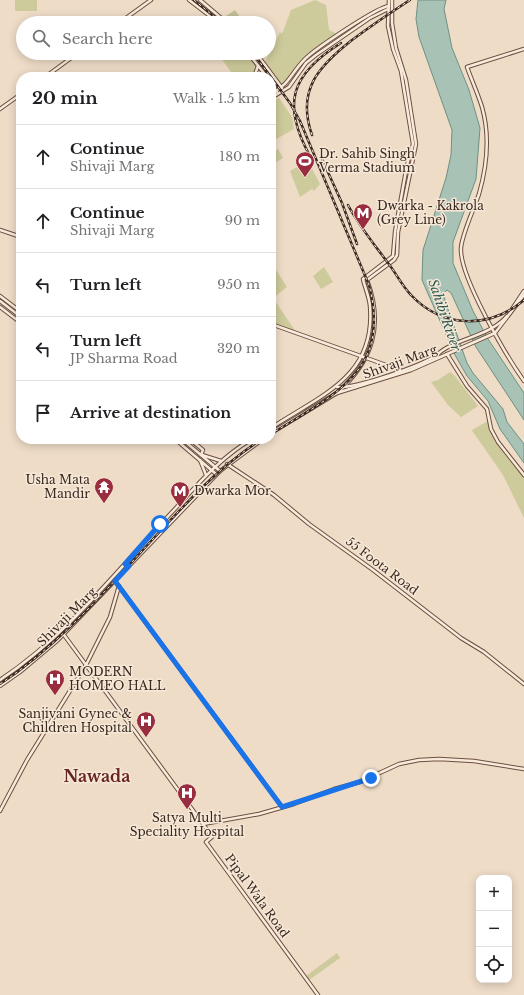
<!DOCTYPE html>
<html lang="en">
<head>
<meta charset="utf-8">
<style>
  body { margin:0; font-family:"Libre Baskerville",serif; background:#f2f2f2; color:#202124 }
  .controls { position:absolute; right:12px; bottom:12px; display:grid; overflow:hidden; border-radius:8px; box-shadow:0 2px 10px #0003 }
  .controls button { width:36px; height:36px; display:grid; place-items:center; padding:0; border:0; border-bottom:1px solid #e0e0e0; background:#fff; color:#202124; font:20px sans-serif }
  .stop { position:absolute; width:12px; height:12px; margin:-9px; border:3px solid #1a73e8; border-radius:50%; background:#fff }
  .stop.end { background:#1a73e8; border-color:#fff; box-shadow:0 1px 4px #0008 }
  .list { margin:0; padding:0; list-style:none }
  h2 { display:flex; justify-content:space-between; align-items:center; height:52px; margin:0; padding:0 16px; font-size:17px }
  h2 small { font-size:13px; font-weight:400; color:#757577 }
  .list li { display:grid; grid-template-columns:26px 1fr auto; gap:12px; align-items:center; box-sizing:border-box; height:64px; padding:0 16px; border-top:1px solid #e0e0e0 }
  .list b { display:block; font-size:15px; white-space:nowrap }
  .list p { margin:0; font-size:13px; white-space:nowrap; color:#757577 }
  .list em { font-size:13px; font-style:normal; color:#757577 }
  .icon { flex:none; width:22px; height:22px; fill:none; stroke:currentColor; stroke-width:2; stroke-linecap:round; stroke-linejoin:round }
  .map { position:relative; flex:none; width:524px; height:995px; overflow:hidden }
  .search { position:absolute; background:#fff; box-shadow:0 2px 10px #0003; left:16px; top:16px; width:260px; height:44px; display:flex; align-items:center; gap:10px; box-sizing:border-box; padding:0 14px; border-radius:22px; color:#757577; font-size:15px }
  .panel { position:absolute; background:#fff; box-shadow:0 2px 10px #0003; left:16px; top:72px; width:260px; height:372px; border-radius:16px }
  .map>svg:first-child { display:block }
</style>
</head>
<body>
<div class="map">
<svg width="524" height="995" viewBox="0 0 524 995">
  <rect width="100%" height="100%" fill="#eedcc7"/>
  <g fill="#cdca9b">
    <rect x="15" y="0" width="22" height="11"/>
    <path d="M315,0L326,5L329,30L337,34L305,56L291,77L282,85L265,62L280,32L282,34L291,10Z"/>
    <path d="M217,53H247L257,66L253,77H235Z"/>
    <path d="M279,98L292,117L294,129L271,142V102Z"/>
    <path d="M278,149L283,158L271,165V153Z"/>
    <path d="M308,161L320,184L314,191L312,189L300,197L290,171Z"/>
    <path d="M271,262L287,287L273,298L296,332L271,322Z"/>
    <path d="M324,267L333,282L321,289L313,276Z"/>
    <path d="M450,372L454,375L478,406L461,417L448,405L431,382L438,380Z"/>
    <path d="M488,421L491,430L524,476V518L503,475L473,432L472,430Z"/>
    <path d="M337,953L340,958L309,980L306,976Z"/>
  </g>
  <path fill="#c2c099" d="M235,10L244,23H229L223,18Z"/>
  <path fill="#a8c2b6" stroke="#6e9183" d="M418,0H446L444,9L452,48L469,90L480,128L476,179L453,242V263L473,311L488,339L524,393V420L476,347L451,293L447,290L444,293L445,301L467,363L473,373L503,409L507,422L524,444V463L500,429L488,401L467,376L455,355L422,280L423,250L446,178L451,155L452,130L419,37L416,19Z"/>
  <g fill="none" stroke-linecap="round" stroke-linejoin="round">
    <defs>
      <g id="secondary">
        <path d="M189,0L219,23"/>
        <path d="M200,0L227,23"/>
        <path d="M119,23L151,0"/>
        <path d="M524,49L467,67C472,81 478,94 482,107C490,135 487,166 479,194C474,209 462,234 461,248C459,276 507,357 524,381"/>
        <path d="M248,53L267,77"/>
        <path d="M256,53L282,88"/>
        <path d="M45,77L78,53"/>
        <path d="M254,77L258,66"/>
        <path d="M271,83L277,92"/>
        <path d="M271,94C290,84 291,73 305,59C315,49 377,7 389,6"/>
        <path d="M271,98L289,87L306,63L316,55L370,18L388,9"/>
        <path d="M0,109L21,94"/>
        <path d="M0,230L21,237"/>
        <path d="M0,296L21,312"/>
        <path d="M0,301L21,317"/>
        <path d="M0,307L21,323"/>
        <path d="M512,309L524,291"/>
        <path d="M271,324L400,370"/>
        <path d="M447,354L467,386L487,409L491,429L498,442L524,475"/>
        <path d="M337,387C354,389 413,368 430,359C436,356 442,350 448,347C467,337 493,333 507,316"/>
        <path d="M337,393C373,361 384,325 367,280L394,260L397,255L398,232L416,144L406,80L396,48L392,23V0"/>
        <path d="M271,428C321,395 376,377 370,306C369,296 365,288 363,279L393,256L395,232L407,165L413,144L401,71L393,49L388,26L389,0"/>
        <path d="M271,433L337,393L411,370L495,333L524,295"/>
        <path d="M175,439L216,474"/>
        <path d="M182,439L220,471"/>
        <path d="M190,439L203,450L201,455"/>
        <path d="M243,439L244,444"/>
        <path d="M202,455L221,461"/>
        <path d="M200,460L206,475"/>
        <path d="M227,464L274,495L309,524L373,570L461,638L484,652L524,684"/>
        <path d="M115,581L282,807"/>
        <path d="M64,635L203,824L212,837L206,842L318,995"/>
        <path d="M0,680C68,635 118,569 174,510C198,484 221,457 252,439"/>
        <path d="M0,686L20,672L58,640L220,471L263,439"/>
        <path d="M0,811L27,760L86,665L110,617L119,586"/>
        <path d="M203,824L259,814L294,804L334,789L360,782L399,764L419,760L439,759L474,761L524,769"/>
      </g>
    </defs>
    <use href="#secondary" stroke="#6c4e3f" stroke-width="4.5"/>
    <use href="#secondary" stroke="#f9ebdb" stroke-width="2.5"/>
    <defs>
      <g id="rail">
        <path d="M194,0L222,23"/>
        <path d="M253,53L290,103L300,121L369,285C392,372 333,395 271,434"/>
        <path d="M312,135C296,90 319,66 352,40C371,26 390,13 410,0"/>
        <path d="M310,156C281,104 291,74 341,43"/>
        <path d="M322,159L342,203L357,244"/>
        <path d="M348,205C359,226 374,244 388,263C396,273 402,286 411,295C443,329 490,329 524,300"/>
        <path d="M0,684C59,645 106,590 153,539C187,502 220,466 262,439"/>
      </g>
    </defs>
    <use href="#rail" stroke="#3b2820" stroke-width="2.5"/>
    <use href="#rail" stroke="#f6e8d7" stroke-width="1" stroke-dasharray="3" stroke-linecap="butt"/>
  </g>
  <g fill="none" stroke-linecap="round" stroke-linejoin="round">
    <path stroke="#1a73e8" stroke-width="5" d="M160,524L125,564L129,566L115,581L282,807L371,778"/>
  </g>
  <defs>
    <symbol id="stadium-pin" viewBox="-11 -11 22 30"><path d="M0 17L-7.5 6A9.5 9.5 0 1 1 7.5 6Z" fill="#992c3f" stroke="#f6e8d7"/><path d="M0-5a6.5 5 0 1 0 0 10a6.5 5 0 1 0 0-10ZM-3.5-1.8h7v3.6h-7Z" fill="#fff"/></symbol>
    <symbol id="metro-pin" viewBox="-11 -11 22 30"><path d="M0 17L-7.5 6A9.5 9.5 0 1 1 7.5 6Z" fill="#992c3f" stroke="#f6e8d7"/><path d="M-5.5 5V-5H-3L0 0L3-5H5.5V5H3V-.5L0 4L-3-.5V5Z" fill="#fff"/></symbol>
    <symbol id="temple-pin" viewBox="-11 -11 22 30"><path d="M0 17L-7.5 6A9.5 9.5 0 1 1 7.5 6Z" fill="#992c3f" stroke="#f6e8d7"/><path d="M0-6L5-2H3V0L6.5 2.5H4V6H1.5V3h-3V6H-4V2.5H-6.5L-3 0V-2H-5Z" fill="#fff"/></symbol>
    <symbol id="hospital-pin" viewBox="-11 -11 22 30"><path d="M0 17L-7.5 6A9.5 9.5 0 1 1 7.5 6Z" fill="#992c3f" stroke="#f6e8d7"/><path d="M-5-5h3v3.5h4V-5h3V5h-3V1.5h-4V5h-3Z" fill="#fff"/></symbol>
  </defs>
  <g fill-rule="evenodd">
    <use href="#stadium-pin" x="294" y="150" width="22" height="30"/>
    <use href="#metro-pin" x="352" y="202" width="22" height="30"/>
    <use href="#temple-pin" x="93" y="476" width="22" height="30"/>
    <use href="#metro-pin" x="169" y="480" width="22" height="30"/>
    <use href="#hospital-pin" x="44" y="668" width="22" height="30"/>
    <use href="#hospital-pin" x="135" y="710" width="22" height="30"/>
    <use href="#hospital-pin" x="176" y="782" width="22" height="30"/>
  </g>
  <g text-anchor="middle" stroke-width="3" stroke-linejoin="round" paint-order="stroke">
    <g font-size="12" fill="#3b2820" stroke="#f6e8d7" text-anchor="start">
      <text x="319" y="158">Dr. Sahib Singh<tspan x="319" dy="14">Verma Stadium</tspan></text>
      <text x="377" y="210">Dwarka - Kakrola<tspan x="377" dy="14">(Grey Line)</tspan></text>
      <text x="90" y="484" text-anchor="end">Usha Mata<tspan x="90" dy="14">Mandir</tspan></text>
      <text x="194" y="495">Dwarka Mor</text>
      <text x="69" y="676">MODERN<tspan x="69" dy="14">HOMEO HALL</tspan></text>
      <text x="132" y="718" text-anchor="end">Sanjivani Gynec &amp;<tspan x="132" dy="14">Children Hospital</tspan></text>
      <text x="187" y="822" text-anchor="middle">Satya Multi<tspan x="187" dy="14">Speciality Hospital</tspan></text>
    </g>
    <g font-size="12" fill="#3b2820" stroke="#f6e8d7">
      <text transform="translate(400 362) rotate(-20)" y="4">Shivaji Marg</text>
      <text transform="translate(382 566) rotate(37)" y="4">55 Foota Road</text>
      <text transform="translate(67 617) rotate(-45)" y="4">Shivaji Marg</text>
      <text transform="translate(257 896) rotate(54)" y="4">Pipal Wala Road</text>
    </g>
    <g font-size="13" font-style="italic" fill="#2f5a50" stroke="#f6e8d7">
      <text transform="translate(445 315) rotate(71)" y="5">Sahibi River</text>
    </g>
    <g font-size="16" font-weight="bold" fill="#67231f" stroke="#f6e8d7">
      <text x="97" y="782">Nawada</text>
    </g>
  </g>
</svg>
<div class="controls">
<button>+</button>
<button>−</button>
<button><svg class="icon" aria-label="locate" viewBox="0 0 24 24"><circle cx="12" cy="12" r="6"/><path d="M12 2v4M12 18v4M2 12h4M18 12h4"/></svg></button>
</div>
<div class="stop" style="left:160px;top:524px"></div>
<div class="stop end" style="left:371px;top:778px"></div>
<div class="search"><svg class="icon" aria-label="search" viewBox="0 0 24 24"><circle cx="10" cy="10" r="6"/><path d="M15 15l6 6"/></svg>Search here</div>
<section class="panel">
<h2>20 min<small>Walk · 1.5 km</small></h2>
<ul class="list">
<li><svg class="icon" aria-label="ahead" viewBox="0 0 24 24"><path d="M12 20V5M6 11l6-6 6 6"/></svg><div><b>Continue</b><p>Shivaji Marg</p></div><em>180 m</em></li>
<li><svg class="icon" aria-label="ahead" viewBox="0 0 24 24"><path d="M12 20V5M6 11l6-6 6 6"/></svg><div><b>Continue</b><p>Shivaji Marg</p></div><em>90 m</em></li>
<li><svg class="icon" aria-label="left" viewBox="0 0 24 24"><path d="M17 20v-9H6M10 6l-5 5 5 5"/></svg><div><b>Turn left</b></div><em>950 m</em></li>
<li><svg class="icon" aria-label="left" viewBox="0 0 24 24"><path d="M17 20v-9H6M10 6l-5 5 5 5"/></svg><div><b>Turn left</b><p>JP Sharma Road</p></div><em>320 m</em></li>
<li><svg class="icon" aria-label="arrive" viewBox="0 0 24 24"><path d="M6 21V4h12l-3 4 3 4H6"/></svg><div><b>Arrive at destination</b></div></li>
</ul>
</section>
</div>
</body>
</html>
